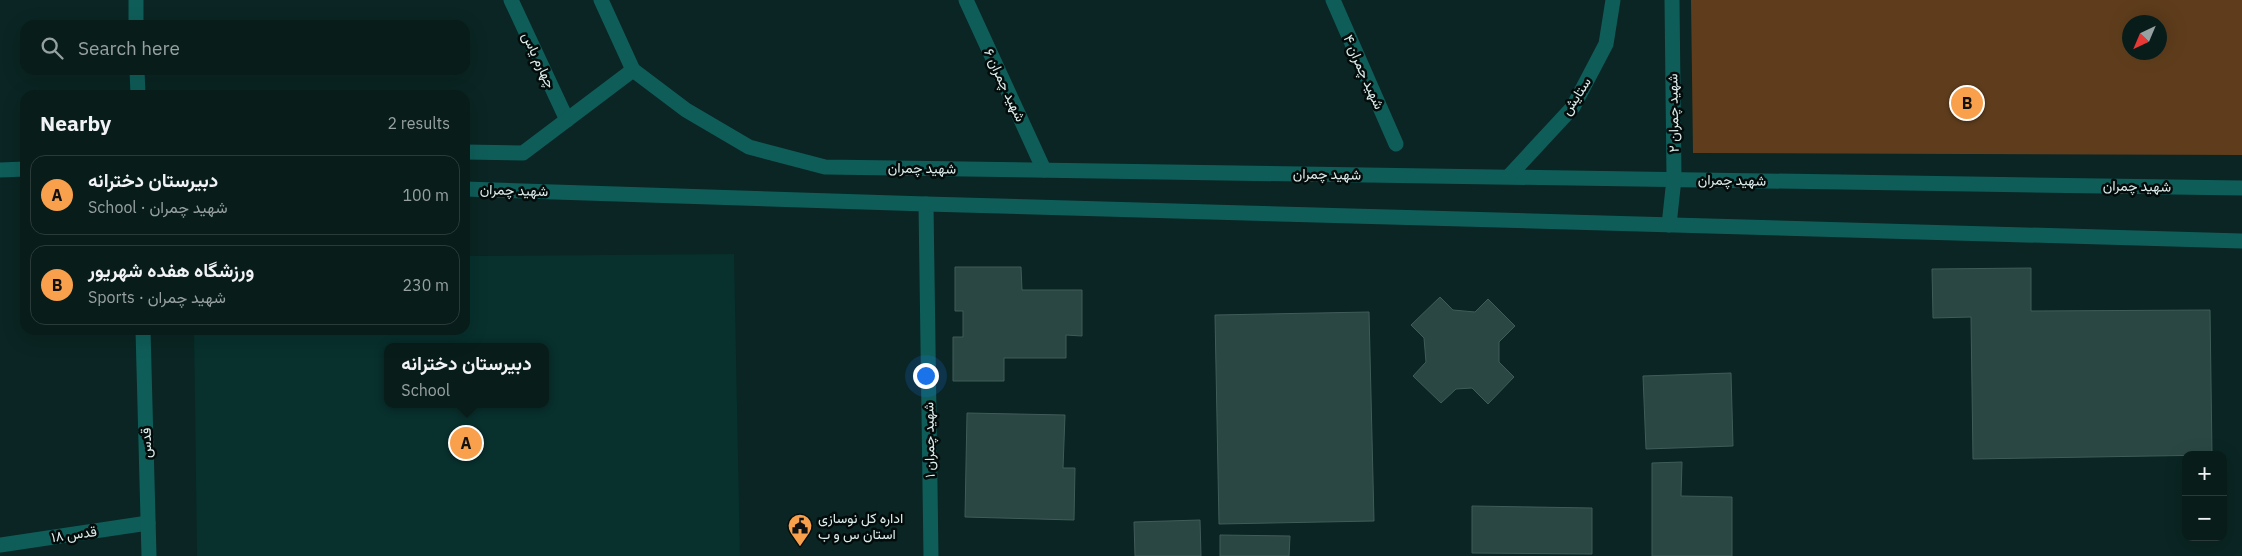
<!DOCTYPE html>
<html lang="en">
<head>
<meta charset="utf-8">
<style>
  body { margin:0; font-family:"IBM Plex Sans",Vazirmatn,sans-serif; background:#112523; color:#f1f3f6 }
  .controls { position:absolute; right:15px; bottom:15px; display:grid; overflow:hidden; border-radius:10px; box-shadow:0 5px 20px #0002 }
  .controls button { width:45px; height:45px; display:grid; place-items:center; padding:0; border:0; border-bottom:1px solid #293a39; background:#081c1a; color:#f1f3f6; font:25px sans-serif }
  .compass { position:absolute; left:2122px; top:15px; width:45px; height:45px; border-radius:50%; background:#081c1a; box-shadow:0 5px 20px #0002; rotate:224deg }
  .you { position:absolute; left:925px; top:375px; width:18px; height:18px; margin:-12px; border:4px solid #fff; border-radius:50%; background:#1a73e8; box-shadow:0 0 0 8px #1a73e833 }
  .badge { display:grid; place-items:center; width:32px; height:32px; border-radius:50%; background:#f8a04b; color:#111; font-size:16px; font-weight:700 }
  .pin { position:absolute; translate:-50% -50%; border:2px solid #fff; box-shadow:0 1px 5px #0006 }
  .popup { position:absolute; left:384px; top:343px; width:165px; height:65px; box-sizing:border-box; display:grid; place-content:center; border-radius:10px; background:#081c1a; filter:drop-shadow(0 1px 4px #0005); font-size:16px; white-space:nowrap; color:#98a1a2 }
  .popup b { font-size:19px; color:#f1f3f6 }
  .popup::after { content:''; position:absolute; left:50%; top:100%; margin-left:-10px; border:10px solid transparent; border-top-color:#081c1a }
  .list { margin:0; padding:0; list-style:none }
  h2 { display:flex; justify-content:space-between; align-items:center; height:65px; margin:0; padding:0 20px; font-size:21px }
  h2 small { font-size:16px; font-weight:400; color:#98a1a2 }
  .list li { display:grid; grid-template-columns:32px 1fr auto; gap:15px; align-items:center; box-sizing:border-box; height:80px; margin:0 10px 10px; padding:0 10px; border:1px solid #293a39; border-radius:15px }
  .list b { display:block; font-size:19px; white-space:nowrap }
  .list p { margin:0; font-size:16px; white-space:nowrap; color:#98a1a2 }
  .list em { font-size:16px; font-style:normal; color:#98a1a2 }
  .icon { flex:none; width:28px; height:28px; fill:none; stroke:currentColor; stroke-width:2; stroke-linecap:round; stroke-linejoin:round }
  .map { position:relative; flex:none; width:2242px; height:556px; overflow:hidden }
  .search { position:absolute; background:#081c1a; box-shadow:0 5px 20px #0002; left:20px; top:20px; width:450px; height:55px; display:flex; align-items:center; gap:12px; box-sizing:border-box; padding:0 18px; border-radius:15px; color:#98a1a2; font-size:19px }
  .panel { position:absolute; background:#081c1a; box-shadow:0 5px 20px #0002; left:20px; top:90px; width:450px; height:245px; border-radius:15px }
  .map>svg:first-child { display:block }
</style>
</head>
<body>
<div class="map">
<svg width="2242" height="556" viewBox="0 0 2242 556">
  <rect width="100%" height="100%" fill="#0a2523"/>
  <path fill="#08302d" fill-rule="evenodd" d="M734,254L740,556H197L194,330H465V256ZM387,347H545V404H387Z"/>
  <path fill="#5f3d1c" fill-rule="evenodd" d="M1691,0H2242V155L1693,153ZM2130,22H2160V52H2130Z"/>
  <g fill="#2b4744" stroke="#405c59">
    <path d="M955,267H1021L1022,290H1082V336L1066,335V358H1004V381H953V337H963V311H955Z"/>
    <path d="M2031,268V311L2210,310L2212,455L1973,459L1971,317L1933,318L1932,269Z"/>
    <path d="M1440,297L1453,310L1475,312L1488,299L1515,326L1499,342V362L1514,377L1488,404L1472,388L1456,389L1441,403L1413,376L1426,362L1424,338L1411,325Z"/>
    <path d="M1369,312L1374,521L1219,524L1215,315Z"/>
    <path d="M1731,373L1733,446L1646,449L1643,376Z"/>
    <path d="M967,413L1065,415L1063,468H1075L1074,520L965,517Z"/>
    <path d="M1682,462L1681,496L1732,497V556H1652V463Z"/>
    <path d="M1472,506L1592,508V554L1472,553Z"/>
    <path d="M1200,520L1201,556H1135L1134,522Z"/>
    <path d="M1220,535L1290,536L1289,556H1220Z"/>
  </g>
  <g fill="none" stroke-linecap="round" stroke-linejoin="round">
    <g stroke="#0f5d59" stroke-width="15">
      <path d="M511,0L567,120"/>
      <path d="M601,0L633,70"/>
      <path d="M966,0L1044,170"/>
      <path d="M926,204L931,556"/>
      <path d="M0,545L148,523"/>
    </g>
    <g stroke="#0f5d59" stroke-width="15">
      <path d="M136,0V25"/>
      <path d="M1333,0L1396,144"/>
      <path d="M137,70L138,95"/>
      <path d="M465,152L523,153L633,70L686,110L749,147L825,167L2242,188"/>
      <path d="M0,170L25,169"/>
      <path d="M1509,176L1573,107L1606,44L1613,0"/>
      <path d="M465,189L926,204L2242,241"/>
      <path d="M1669,225L1674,179L1672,0"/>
      <path d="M143,330L149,556"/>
    </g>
  </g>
  <defs>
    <symbol id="civic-pin" viewBox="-11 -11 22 30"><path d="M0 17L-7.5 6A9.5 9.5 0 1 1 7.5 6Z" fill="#f8a04b" stroke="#030c0b"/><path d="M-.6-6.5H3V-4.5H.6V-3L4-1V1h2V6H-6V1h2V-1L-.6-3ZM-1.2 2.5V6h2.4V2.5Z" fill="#111"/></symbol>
  </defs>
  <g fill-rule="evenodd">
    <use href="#civic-pin" x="786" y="512" width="28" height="38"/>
  </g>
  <g text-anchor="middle" stroke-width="5" stroke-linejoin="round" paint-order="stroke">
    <g font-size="14" fill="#deeeec" stroke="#030c0b">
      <text transform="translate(539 60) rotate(65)" y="5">چهارم یاس</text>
      <text transform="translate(1364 72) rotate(66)" y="5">شهید چمران ۴</text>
      <text transform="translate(1005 85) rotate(65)" y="5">شهید چمران ۶</text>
      <text transform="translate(1576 96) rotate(-57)" y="5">ستایش</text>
      <text transform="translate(1673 113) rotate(-91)" y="5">شهید چمران ۲</text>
      <text transform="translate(922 168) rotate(1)" y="5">شهید چمران</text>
      <text transform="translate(1327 174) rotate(1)" y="5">شهید چمران</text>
      <text transform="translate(1732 180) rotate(1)" y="5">شهید چمران</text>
      <text transform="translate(2137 186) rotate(1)" y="5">شهید چمران</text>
      <text transform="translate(514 190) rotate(2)" y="5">شهید چمران</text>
      <text transform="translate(929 440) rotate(-91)" y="5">شهید چمران ۱</text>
      <text transform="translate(146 443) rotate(-91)" y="5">قدس</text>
      <text transform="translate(74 534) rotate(-8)" y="5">قدس ۱۸</text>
    </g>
    <g font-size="14" fill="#deeeec" stroke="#030c0b" text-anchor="start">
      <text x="818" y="523">اداره کل نوسازی<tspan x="818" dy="16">استان س و ب</tspan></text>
    </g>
  </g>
</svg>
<div class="controls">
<button>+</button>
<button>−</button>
</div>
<svg class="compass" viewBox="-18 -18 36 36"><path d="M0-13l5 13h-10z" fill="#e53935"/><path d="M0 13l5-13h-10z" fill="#98a1a2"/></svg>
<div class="you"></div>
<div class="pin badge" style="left:466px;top:443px">A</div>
<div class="popup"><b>دبیرستان دخترانه</b>School</div>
<div class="pin badge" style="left:1967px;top:103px">B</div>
<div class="search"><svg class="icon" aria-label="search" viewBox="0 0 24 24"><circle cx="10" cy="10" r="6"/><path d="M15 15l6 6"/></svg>Search here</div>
<section class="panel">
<h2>Nearby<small>2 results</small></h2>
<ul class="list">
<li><span class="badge">A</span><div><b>دبیرستان دخترانه</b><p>School · شهید چمران</p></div><em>100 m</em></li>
<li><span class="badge">B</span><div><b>ورزشگاه هفده شهریور</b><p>Sports · شهید چمران</p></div><em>230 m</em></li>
</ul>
</section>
</div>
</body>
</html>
